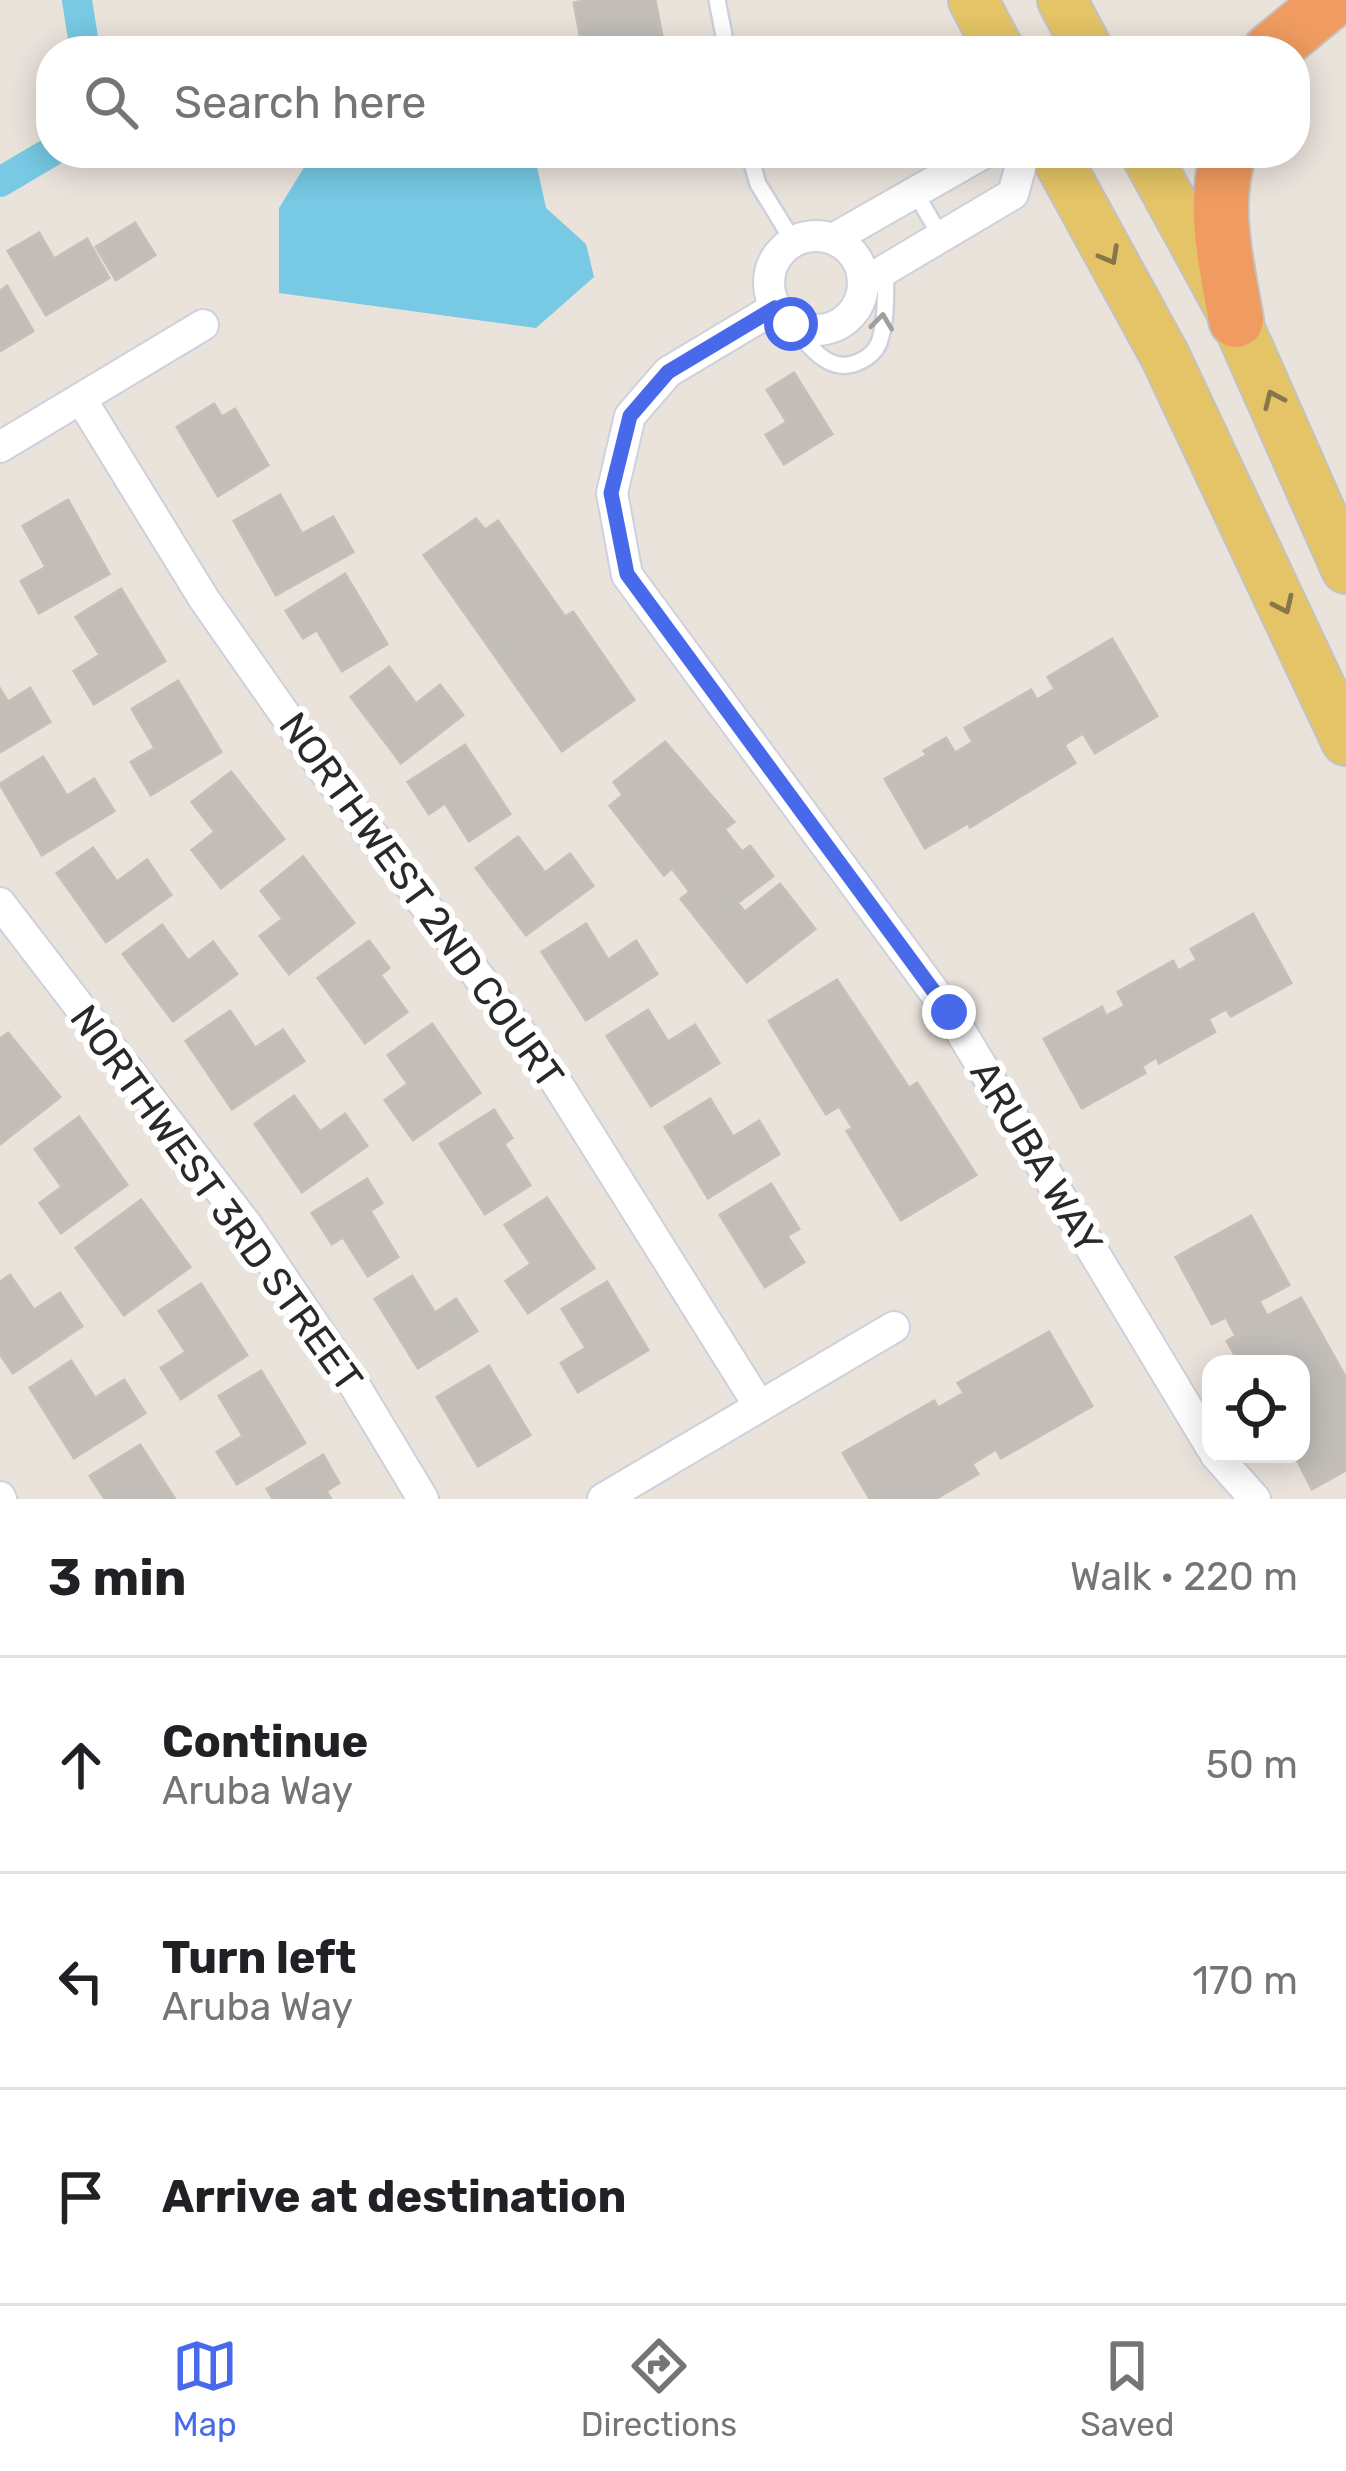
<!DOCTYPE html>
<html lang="en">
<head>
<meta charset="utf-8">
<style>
  body { margin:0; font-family:Rubik,sans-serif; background:#f6f6f6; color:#202124 }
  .controls { position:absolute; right:36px; bottom:36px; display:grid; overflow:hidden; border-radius:24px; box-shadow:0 6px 30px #0003 }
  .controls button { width:108px; height:108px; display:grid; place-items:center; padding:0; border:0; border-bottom:3px solid #e0e0e0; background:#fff; color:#202124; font:60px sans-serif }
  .stop { position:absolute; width:36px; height:36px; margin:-27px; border:9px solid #486aea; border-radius:50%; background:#fff }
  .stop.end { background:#486aea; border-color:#fff; box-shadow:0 3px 12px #0008 }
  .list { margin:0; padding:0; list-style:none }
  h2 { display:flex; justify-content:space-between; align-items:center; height:156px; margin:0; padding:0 48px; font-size:51px }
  h2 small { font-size:39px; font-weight:400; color:#757577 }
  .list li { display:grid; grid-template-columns:78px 1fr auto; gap:36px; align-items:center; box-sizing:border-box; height:216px; padding:0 48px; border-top:3px solid #e0e0e0 }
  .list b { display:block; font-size:45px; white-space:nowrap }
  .list p { margin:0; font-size:39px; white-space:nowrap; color:#757577 }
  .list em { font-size:39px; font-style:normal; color:#757577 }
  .icon { flex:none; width:66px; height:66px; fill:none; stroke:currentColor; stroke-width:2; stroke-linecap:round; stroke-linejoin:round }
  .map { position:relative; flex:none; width:1346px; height:1499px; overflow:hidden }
  .search { position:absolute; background:#fff; box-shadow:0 6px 30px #0003; left:36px; right:36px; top:36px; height:132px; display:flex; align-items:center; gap:30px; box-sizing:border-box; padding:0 42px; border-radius:48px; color:#757577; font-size:45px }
  .sheet { height:804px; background:#fff }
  nav { display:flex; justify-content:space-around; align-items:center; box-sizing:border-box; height:168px; border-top:3px solid #e0e0e0; background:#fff; font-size:33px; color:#757577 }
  nav a { display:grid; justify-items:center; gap:6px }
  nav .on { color:#486aea }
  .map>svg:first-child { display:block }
</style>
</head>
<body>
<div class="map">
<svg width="1346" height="1499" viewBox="0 0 1346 1499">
  <rect width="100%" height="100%" fill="#eae3dc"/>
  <path fill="#77c9e4" d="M313,153H534L546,208L586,244L594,277L536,328L279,293V208Z"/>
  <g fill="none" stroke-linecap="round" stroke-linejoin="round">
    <g stroke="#77c9e4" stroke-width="30">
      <path d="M77,0L85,51"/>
      <path d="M0,182L51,152"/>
    </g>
  </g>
  <g fill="#c2bdb8" stroke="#c5bfb6" stroke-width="3">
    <path d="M587,0H655L665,51H583L574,3Z"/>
    <path d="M135,223L155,255L116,280L96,247Z"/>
    <path d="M39,233L54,259L87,239L109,278L46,315L8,251Z"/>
    <path d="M7,286L33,331L0,351V291Z"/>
    <path d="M794,373L832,434L784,464L766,435L787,422L767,390Z"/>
    <path d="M214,404L222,417L235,409L268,465L218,496L177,427Z"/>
    <path d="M280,495L302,534L333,517L353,552L276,595L234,521Z"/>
    <path d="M68,500L109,574L39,613L21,581L46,567L23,526Z"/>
    <path d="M476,519L485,530L498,521L565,617L573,612L634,700L562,751L424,555Z"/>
    <path d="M345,574L387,644L342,671L317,630L303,638L286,611Z"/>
    <path d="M121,589L165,661L94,704L74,671L100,655L76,617Z"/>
    <path d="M1112,639L1157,716L1095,753L1083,733L1064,745L1075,763L970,827L968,823L925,848L885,779L927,755L924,751L946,738L955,753L973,742L965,728L1031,690L1037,700L1055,689L1048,677Z"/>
    <path d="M389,667L416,704L440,685L463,715L401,763L351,697Z"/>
    <path d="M178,681L221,752L151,795L131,762L155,748L132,709Z"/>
    <path d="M30,688L50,722L0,752V689L8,702Z"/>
    <path d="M665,742L734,822L724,829L742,852L750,846L773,876L737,903L745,912L780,884L815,929L747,982L681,899L690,892L672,868L664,875L610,806L623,795L614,782Z"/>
    <path d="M465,745L510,814L469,841L445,803L429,814L408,782Z"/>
    <path d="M43,757L67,796L94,779L114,811L42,855L0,784Z"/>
    <path d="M231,772L284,839L221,888L192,850L215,832L192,802Z"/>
    <path d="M518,837L545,873L570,854L593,886L526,935L476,868Z"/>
    <path d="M93,848L117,882L147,860L171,895L106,942L57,873Z"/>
    <path d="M303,857L354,923L289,974L260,936L283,919L261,891Z"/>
    <path d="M1253,914L1291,983L1231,1016L1226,1009L1208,1019L1215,1032L1159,1063L1157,1057L1142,1066L1145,1073L1082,1108L1044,1039L1102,1007L1106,1016L1125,1006L1118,992L1173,961L1178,971L1197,960L1191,949Z"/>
    <path d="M586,924L608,960L636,941L657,974L586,1020L542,952Z"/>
    <path d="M162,925L188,961L213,942L237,974L173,1021L123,954Z"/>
    <path d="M369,941L389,968L380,975L407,1012L365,1043L318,978Z"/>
    <path d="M837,980L909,1088L917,1083L976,1175L901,1220L847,1131L853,1128L839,1106L826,1114L769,1021Z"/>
    <path d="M648,1010L668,1042L695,1025L719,1063L651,1106L607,1036Z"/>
    <path d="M230,1011L255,1048L283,1030L304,1061L232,1109L186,1041Z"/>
    <path d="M432,1024L480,1093L413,1140L385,1100L408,1084L388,1055Z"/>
    <path d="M8,1033L60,1097L0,1144V1039Z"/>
    <path d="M294,1096L320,1132L345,1114L367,1146L302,1192L255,1124Z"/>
    <path d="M710,1099L733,1137L759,1121L779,1154L708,1198L665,1127Z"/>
    <path d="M494,1110L512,1138L504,1144L530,1185L485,1214L440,1144Z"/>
    <path d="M79,1117L127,1185L61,1233L40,1203L62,1187L35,1149Z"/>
    <path d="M367,1179L382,1203L370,1211L398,1257L368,1276L343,1237L332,1244L312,1213Z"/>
    <path d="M771,1184L799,1229L787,1236L804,1262L765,1287L720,1215Z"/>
    <path d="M547,1198L594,1268L528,1313L506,1281L531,1264L505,1225Z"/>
    <path d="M141,1200L190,1267L124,1315L76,1248Z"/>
    <path d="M1251,1216L1289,1285L1259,1301L1267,1316L1301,1298L1346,1378V1470L1312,1489L1294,1454H1301V1364H1240L1227,1341L1236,1336L1226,1317L1212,1324L1176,1257Z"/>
    <path d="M10,1275L34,1310L60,1293L82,1326L13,1373L0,1354V1282Z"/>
    <path d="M412,1276L435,1313L456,1299L477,1331L418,1368L375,1299Z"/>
    <path d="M607,1282L648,1350L578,1392L561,1363L586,1348L562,1309Z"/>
    <path d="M201,1284L247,1355L181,1399L161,1368L186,1352L159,1311Z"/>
    <path d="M1049,1332L1092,1406L1001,1458L996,1449L972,1464L978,1474L935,1499H870L843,1453L934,1401L938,1408L964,1393L958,1383Z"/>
    <path d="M71,1361L95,1398L124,1380L145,1413L74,1458L30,1388Z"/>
    <path d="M489,1366L530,1435L478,1466L437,1397Z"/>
    <path d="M261,1371L305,1443L237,1484L217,1452L243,1436L219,1396Z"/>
    <path d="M140,1445L175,1499H105L90,1476Z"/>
    <path d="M323,1455L339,1483L326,1491L331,1499H273L267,1489Z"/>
  </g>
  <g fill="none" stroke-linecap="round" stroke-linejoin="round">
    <defs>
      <g id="service">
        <path d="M717,0L727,51"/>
        <path d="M749,153L758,184L793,241"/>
        <path d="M915,192L941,237"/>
        <path d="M791,324C811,348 832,380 866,358C874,353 879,346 881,336C887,315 885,291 886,270"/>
      </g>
      <g id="minor">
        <circle cx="816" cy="283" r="47"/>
        <path d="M833,239L984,153"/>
        <path d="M863,283L1013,194L1023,158"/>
        <path d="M775,308L668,372L630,416L612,493L627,575L949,1012L1211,1447"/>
        <path d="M81,399L204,599L323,769L550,1072L758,1404"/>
        <path d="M0,447L203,325"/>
        <path d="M0,903L246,1224L352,1381L423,1499"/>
        <path d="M1215,1454L1255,1499"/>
        <path d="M0,1497L1,1499"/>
        <path d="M603,1499L894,1327"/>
      </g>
      <g id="primary">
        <path d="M973,0L1000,51"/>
        <path d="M1062,0L1089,51"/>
        <path d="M1054,153L1165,356L1346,741"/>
        <path d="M1145,153L1236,320L1346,569"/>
      </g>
      <g id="motorway">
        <path d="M1270,51L1332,0"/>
        <path d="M1229,153C1211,206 1227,267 1236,320"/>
      </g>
    </defs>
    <use href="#service" stroke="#ced1dc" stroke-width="20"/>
    <use href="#minor" stroke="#ced1dc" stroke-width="34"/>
    <use href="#primary" stroke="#c3c3c3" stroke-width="52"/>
    <use href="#motorway" stroke="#c3c3c3" stroke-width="58"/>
    <use href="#service" stroke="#fff" stroke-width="15"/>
    <use href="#minor" stroke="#fff" stroke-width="30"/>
    <use href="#primary" stroke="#e4c466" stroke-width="48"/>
    <use href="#motorway" stroke="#f09b60" stroke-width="54"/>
  </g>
  <defs><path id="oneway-chevron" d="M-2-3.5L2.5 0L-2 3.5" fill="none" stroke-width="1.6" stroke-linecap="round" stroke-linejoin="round" transform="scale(3)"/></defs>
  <g stroke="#867648">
    <use href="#oneway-chevron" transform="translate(1110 256) rotate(61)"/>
    <use href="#oneway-chevron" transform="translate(1273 399) rotate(-114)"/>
    <use href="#oneway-chevron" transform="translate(1284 605) rotate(65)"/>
  </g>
  <use stroke="#9f9f9f" href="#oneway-chevron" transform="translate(882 322) rotate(-83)"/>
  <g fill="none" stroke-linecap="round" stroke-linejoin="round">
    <path stroke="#486aea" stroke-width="15" d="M791,324L775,308L668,372L630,416L611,493L627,574L949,1012"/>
  </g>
  <g text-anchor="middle" stroke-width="12" stroke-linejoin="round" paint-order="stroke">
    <g font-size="39" fill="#292929" stroke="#fff">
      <text transform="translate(422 900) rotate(54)" y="14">NORTHWEST 2ND COURT</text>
      <text transform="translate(1037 1157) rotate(59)" y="14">ARUBA WAY</text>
      <text transform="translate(217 1198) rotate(54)" y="14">NORTHWEST 3RD STREET</text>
    </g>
  </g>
</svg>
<div class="controls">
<button><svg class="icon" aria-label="locate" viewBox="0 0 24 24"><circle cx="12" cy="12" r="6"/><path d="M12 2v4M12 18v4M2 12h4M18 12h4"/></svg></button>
</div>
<div class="stop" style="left:791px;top:324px"></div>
<div class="stop end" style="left:949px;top:1012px"></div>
<div class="search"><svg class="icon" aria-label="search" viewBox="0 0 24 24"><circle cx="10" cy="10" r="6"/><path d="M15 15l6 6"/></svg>Search here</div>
</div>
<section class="sheet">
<h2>3 min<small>Walk · 220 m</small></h2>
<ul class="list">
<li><svg class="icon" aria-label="ahead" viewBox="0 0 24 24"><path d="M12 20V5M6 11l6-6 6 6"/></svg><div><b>Continue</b><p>Aruba Way</p></div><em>50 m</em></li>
<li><svg class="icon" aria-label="left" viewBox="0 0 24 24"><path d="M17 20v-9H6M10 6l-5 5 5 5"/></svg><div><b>Turn left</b><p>Aruba Way</p></div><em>170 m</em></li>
<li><svg class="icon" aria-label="arrive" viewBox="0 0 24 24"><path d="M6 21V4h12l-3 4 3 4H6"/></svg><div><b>Arrive at destination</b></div></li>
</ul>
</section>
<nav>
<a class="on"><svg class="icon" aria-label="map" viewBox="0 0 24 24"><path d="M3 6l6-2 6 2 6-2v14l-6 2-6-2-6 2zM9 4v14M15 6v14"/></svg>Map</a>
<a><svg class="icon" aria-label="directions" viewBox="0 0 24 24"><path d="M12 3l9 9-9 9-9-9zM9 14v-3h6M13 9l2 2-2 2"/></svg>Directions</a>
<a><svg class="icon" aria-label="saved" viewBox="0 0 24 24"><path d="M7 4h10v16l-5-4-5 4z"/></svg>Saved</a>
</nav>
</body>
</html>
